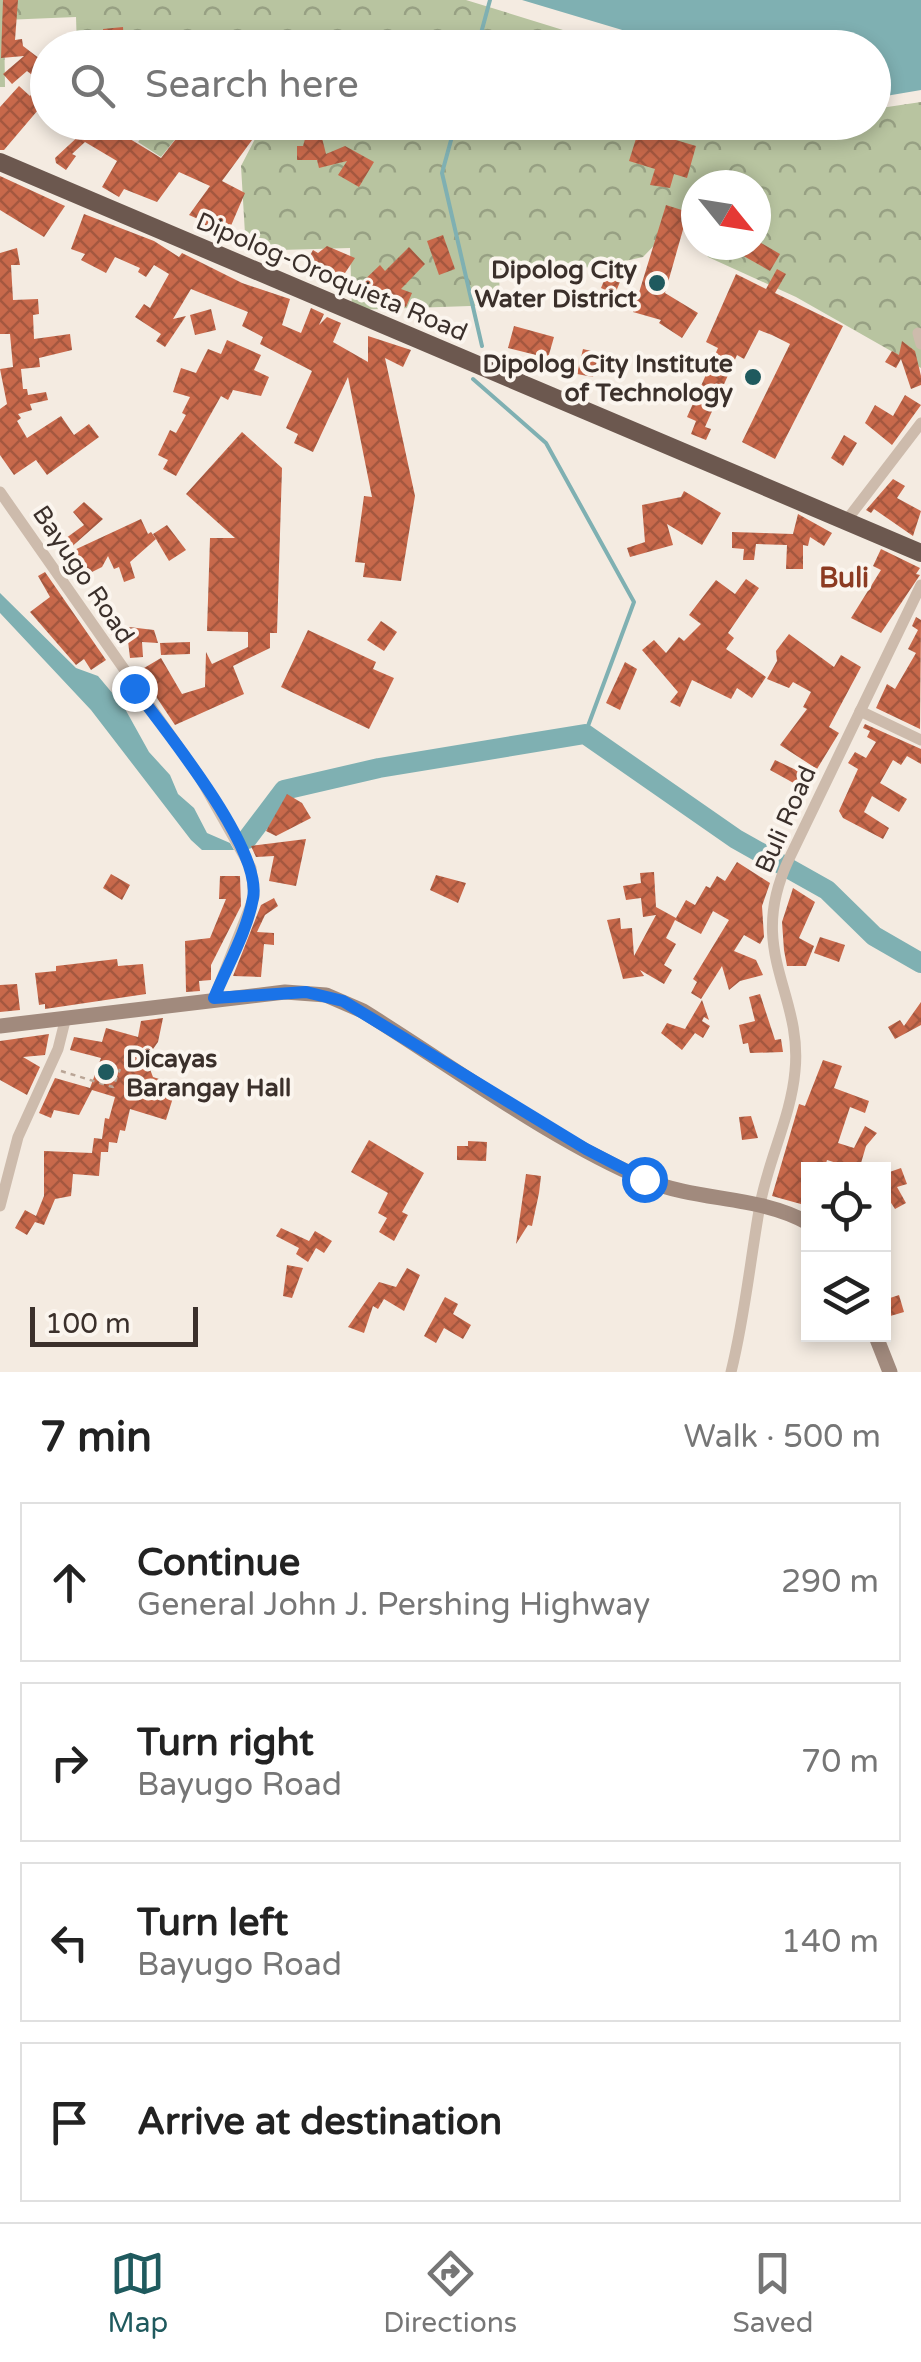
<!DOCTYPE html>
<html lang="en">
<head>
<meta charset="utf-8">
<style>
  body { margin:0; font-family:"Varela Round",sans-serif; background:#f2f2f2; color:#222 }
  .controls { position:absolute; right:30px; bottom:30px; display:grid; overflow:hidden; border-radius:0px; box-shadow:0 5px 15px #0003 }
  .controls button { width:90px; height:90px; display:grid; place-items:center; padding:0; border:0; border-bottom:2px solid #e0e0e0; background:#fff; color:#222; font:50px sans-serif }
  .compass { position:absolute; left:681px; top:170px; width:90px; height:90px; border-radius:50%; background:#fff; box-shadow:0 5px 15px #0003; rotate:120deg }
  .scale { position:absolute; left:30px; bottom:25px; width:168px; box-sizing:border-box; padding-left:10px; border:5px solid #3b302b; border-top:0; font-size:28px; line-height:35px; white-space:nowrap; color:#3b302b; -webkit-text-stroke:8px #fbf5ee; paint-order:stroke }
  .stop { position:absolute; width:30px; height:30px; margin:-22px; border:8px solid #1a73e8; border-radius:50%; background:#fff }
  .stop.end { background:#1a73e8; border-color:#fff; box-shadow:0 2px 10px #0008 }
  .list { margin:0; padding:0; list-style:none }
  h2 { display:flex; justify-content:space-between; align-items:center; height:130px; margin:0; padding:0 40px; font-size:42px }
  h2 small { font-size:32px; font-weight:400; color:#767676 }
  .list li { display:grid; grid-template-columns:65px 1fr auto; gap:30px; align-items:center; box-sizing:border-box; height:160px; margin:0 20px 20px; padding:0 20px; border:2px solid #e0e0e0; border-radius:0px }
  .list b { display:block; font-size:38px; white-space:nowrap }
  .list p { margin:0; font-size:32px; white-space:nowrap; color:#767676 }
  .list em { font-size:32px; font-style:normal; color:#767676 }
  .icon { flex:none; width:55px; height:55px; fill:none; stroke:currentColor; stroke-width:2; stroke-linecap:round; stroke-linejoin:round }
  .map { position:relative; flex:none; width:921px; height:1372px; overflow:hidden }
  .search { position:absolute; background:#fff; box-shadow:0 5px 15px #0003; left:30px; right:30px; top:30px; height:110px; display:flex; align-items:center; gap:25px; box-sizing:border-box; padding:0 35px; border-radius:55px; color:#767676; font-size:38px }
  .sheet { height:850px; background:#fff }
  nav { display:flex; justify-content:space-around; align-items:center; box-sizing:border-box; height:140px; border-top:2px solid #e0e0e0; background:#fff; font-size:28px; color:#767676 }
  nav a { display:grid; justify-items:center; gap:5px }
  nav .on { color:#1f5a5e }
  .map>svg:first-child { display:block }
</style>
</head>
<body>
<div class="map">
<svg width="921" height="1372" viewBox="0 0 921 1372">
  <defs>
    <pattern id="forest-crowns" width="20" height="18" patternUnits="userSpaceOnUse" patternTransform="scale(2.5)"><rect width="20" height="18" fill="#b8c4a0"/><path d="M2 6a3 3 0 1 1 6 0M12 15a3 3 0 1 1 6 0" fill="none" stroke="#97a083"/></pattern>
    <pattern id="building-cross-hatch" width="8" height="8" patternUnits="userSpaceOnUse" patternTransform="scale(2.5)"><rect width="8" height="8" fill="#c8694b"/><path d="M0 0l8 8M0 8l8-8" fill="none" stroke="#a4573f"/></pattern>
  </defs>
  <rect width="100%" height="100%" fill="#f4ebe1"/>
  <g fill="url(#forest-crowns)">
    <path d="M0,0H466L618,47L77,48L76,17L4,20L5,87H0Z"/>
    <path d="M921,102V368L796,297L708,257L701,245H756V185H696V236L690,227L671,228L643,257L598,267L499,270L500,305L352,310L350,248L246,251L241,166L257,135L230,123L874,122V109Z"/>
    <path d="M153,123H188L161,157L138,142Z"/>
  </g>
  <g fill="#7fb0b2">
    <path d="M522,0H921V90L874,98V48L679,47Z"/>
    <path d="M0,593L76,668L98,676L124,707L149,752L170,775L178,794L194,808L207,833L230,843L234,850H202L191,840L91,710L0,613Z"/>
  </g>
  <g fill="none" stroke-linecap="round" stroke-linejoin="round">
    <g stroke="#7fb0b2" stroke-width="4">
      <path d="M477,48L490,0"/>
      <path d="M456,122L442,173L482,346"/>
      <path d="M473,379L546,443L634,602L585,734"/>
    </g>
    <path stroke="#7fb0b2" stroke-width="20" d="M247,839L284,790L379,768L585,734L736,839L827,890L874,936L921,963"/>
  </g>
  <g fill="url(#building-cross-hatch)">
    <path d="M3,0H18L15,40L22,39L23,46L48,65V118L38,110L4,150H0V107L19,86L30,96L42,83L27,71L12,84L3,74L24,56L1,58Z"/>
    <path d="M123,27L124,48H104L103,29Z"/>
    <path d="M72,122H99L107,129L112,122H144L130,139L161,158L189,122H228L255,136L222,181L245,193L227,235L195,224L198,219L189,215L210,186L179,172L157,202L124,189L119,197L102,187L117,161L85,142L72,154L76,156L66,170L56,163L55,158L83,132Z"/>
    <path d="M305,122H316V134H321L326,154L345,146L374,162L359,187L338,175L347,161L319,168L317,160H297V146H303L305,139Z"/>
    <path d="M639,129L696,146L687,178L674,174L670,188L650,185L655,169L629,161Z"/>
    <path d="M0,176L65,206L44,237L0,210Z"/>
    <path d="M666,205L688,212L665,293L698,313L682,338L659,323L661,320L633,312Z"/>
    <path d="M84,214L154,241L179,257L182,253L242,283L290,299L282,325L301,333L311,308L324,314L319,325L327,317L341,323L333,342L368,362V336L411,350L403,367L385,358L415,496L401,581L363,577L365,563L355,562L364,496L372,497L348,377L313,452L294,443L298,434L286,428L312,371L260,344L263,337L242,326L248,312L191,289L173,319L186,316L165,347L156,341L161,334L135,317L144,304L150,308L169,274L154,265L146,277L138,272L140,268L115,257L106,273L81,260L85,254L71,249Z"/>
    <path d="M443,235L455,269L439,275L427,241Z"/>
    <path d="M756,240L780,254L770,271L740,254Z"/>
    <path d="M327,246L355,258L339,282L304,266L313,250L318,253Z"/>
    <path d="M409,247L425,264L401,289L412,293L406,307L374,295L369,299L357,287L380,265L385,271Z"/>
    <path d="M17,248L20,265H11L13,300L38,299L39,314L33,315L34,339L70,334L72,350L39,358L40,367L21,369L23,389H27L28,395L46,392L48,400L30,404L32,410L18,414L21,418L17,421L27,438L61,416L74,435L89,424L99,437L47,475L36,460L14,475L0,455V409L7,404L0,369L13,367L10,334H0V253Z"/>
    <path d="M610,266L624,272L615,294L601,288Z"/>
    <path d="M777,269L786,274L775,293L843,326L775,459L742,442L790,344L772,335L759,330L744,359L737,355L705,427L711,429L706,440L691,434L696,421L687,417L718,348L706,342L736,274L766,289Z"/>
    <path d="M211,309L216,330L195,335L190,315Z"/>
    <path d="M514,326L554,337L548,358L508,348Z"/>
    <path d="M227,340L261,355L254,370L269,377L261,396L233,390L228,400L221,396L176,476L163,469L168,460L158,455L170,430L176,433L186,415L182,413L190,397L173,392L181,368L196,373L208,349L221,354Z"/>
    <path d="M902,341L915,351L921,376V385L911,389L901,359L896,368L885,362L892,351L899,355Z"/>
    <path d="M583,349L599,353L593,377L577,374Z"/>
    <path d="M905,395L921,405L892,445L865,423L875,405L893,416Z"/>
    <path d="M242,432L282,468L277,633H270V648L233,666L244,694L175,725L139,671L161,658L182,694L205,687L206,652L212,664L248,647V632L207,631L210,538H235L186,494Z"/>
    <path d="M844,435L857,443L843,466L831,458Z"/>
    <path d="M893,479L905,486L897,498L921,511L913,536L874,509L871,513L866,510Z"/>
    <path d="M684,491L721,513L702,545L667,524L673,545L630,557L627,548L645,542L642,505L681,497Z"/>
    <path d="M84,502L103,519L68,550L62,541L84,525L73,512Z"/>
    <path d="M798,514L832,533L824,546L810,537L808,546L803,545V569H786L787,545L756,544L754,560H743L744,549L732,548V532L793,534Z"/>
    <path d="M141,519L148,534L151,532L156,539L130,562L135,578L124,582L119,567L114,569L108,556L102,567L86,575L80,562L76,565L70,557V552Z"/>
    <path d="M167,525L186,550L169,561L153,534Z"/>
    <path d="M881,549L920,568L916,574L920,575L881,633L851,618L881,570L873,566Z"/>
    <path d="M45,572L106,660L91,670L84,659L76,665L30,612L50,597L38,576Z"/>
    <path d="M746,579L759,588L728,633L734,638L726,649L766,677L752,698L737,688L731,699L692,680L680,707L670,702L678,692L642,650L654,640L666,653L679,637L684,641L701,624L689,615L716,580L735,594Z"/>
    <path d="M916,617L921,620L920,729L876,708L887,684L895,689L916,653L908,649L918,630L912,626Z"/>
    <path d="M381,621L397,632L384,651L367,640Z"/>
    <path d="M112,625L154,630L158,643L142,642L143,657L130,658L128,641L120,647L107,628Z"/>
    <path d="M308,630L376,662L373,669L394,678L369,729L281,687Z"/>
    <path d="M789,634L834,667L841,655L861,667L829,727L839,733L817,769L780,745L807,709L803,707L811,692L793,682L789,688L767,679L777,661L776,651Z"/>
    <path d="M190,642V654L161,655L160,643Z"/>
    <path d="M625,662L637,669L620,710L606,703Z"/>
    <path d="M865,724L921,749V764L907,756L901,765L893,760L880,783L907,799L899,812L872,796L864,812L889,828L883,839L843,818L839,811L858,769L848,763L855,752L866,758L876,742L867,737L870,731L863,728Z"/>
    <path d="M775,760L815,779L808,791L770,770Z"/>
    <path d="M287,794L302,803L311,818L276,836L266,831Z"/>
    <path d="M306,839L296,886L269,881L274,856L256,857L251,846Z"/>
    <path d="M737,862L770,883L762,906L764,937L760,944L744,935L734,951L756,960L763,975L740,981L729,990L722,966L701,999L691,993L697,982L693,979L729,920L713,911L701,934L675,920L666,938L676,944L664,965L672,970L664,984L640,970L644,976L623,979L607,920L620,918L621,929L632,928L634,956L656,915L643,917L641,898L626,900L623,886L641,883L640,873L654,872L656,907L676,918L686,900L695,905L706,886L710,888L717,876L725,881Z"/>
    <path d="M111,874L130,885L122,900L103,888Z"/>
    <path d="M436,875L466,883L458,903L430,890Z"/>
    <path d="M220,876H240L241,906L211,965V980L199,981L200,991L186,992L185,941L210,938L226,899H219Z"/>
    <path d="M793,888L815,902L799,938L814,946L806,966H787L784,950L782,922Z"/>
    <path d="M274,898L278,906L265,915L257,932L274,933V945L264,944L261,977L233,976L261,905Z"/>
    <path d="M820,937L845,945L839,962L814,953Z"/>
    <path d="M117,959L118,966L143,964L146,994L45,1009V1004L39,1005L35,973L56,971V966Z"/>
    <path d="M17,984L20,1010L0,1012V985Z"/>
    <path d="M760,994L775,1040L781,1039L783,1052L750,1053L748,1043L743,1044L739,1025L755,1021L749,997Z"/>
    <path d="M702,1000L709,1020L704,1017L702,1021L710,1026L703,1038L695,1033L682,1050L661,1033L667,1023L685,1029Z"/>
    <path d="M921,1002V1025L895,1039L888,1027L900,1020L904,1026Z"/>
    <path d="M163,1018L158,1042L146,1059L153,1077L177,1085L166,1120L130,1109L125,1131L120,1130L117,1143L109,1142L108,1152H101L99,1176L73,1174L71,1196L55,1199L44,1225L35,1222L27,1235L15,1228L25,1210L36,1216L44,1196V1151L92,1153L94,1138L102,1139L105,1118L109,1119L115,1097L92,1090L79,1115L54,1110L51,1118L39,1113L55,1078L90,1088L101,1058L70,1050L74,1037L102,1042L106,1028L138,1037L141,1021Z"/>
    <path d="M49,1034L45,1055L23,1057L40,1067L27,1095L0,1080V1041Z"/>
    <path d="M823,1060L842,1066L834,1088L869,1101L865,1113L850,1107L838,1143L854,1148L865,1126L877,1133L866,1146L859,1170L827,1160L824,1170H808V1206L772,1196L799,1104L805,1106Z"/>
    <path d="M751,1116L758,1138L742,1140L739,1117Z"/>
    <path d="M369,1140L424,1173L402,1212L408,1215L394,1241L379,1232L387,1218L378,1213L388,1193L351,1172Z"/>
    <path d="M468,1141L487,1142L486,1161L457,1160V1146H468Z"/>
    <path d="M901,1168L907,1184L897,1187L906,1203L895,1209L884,1192V1174Z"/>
    <path d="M526,1174L541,1176L539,1193L532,1226L528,1225L516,1244Z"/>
    <path d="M281,1228L309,1241L315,1231L332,1241L324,1253L316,1248L308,1262L296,1254L299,1248L276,1236Z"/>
    <path d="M287,1265L303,1268L292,1298L283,1296Z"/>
    <path d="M407,1268L420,1275L404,1311L384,1299L378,1309L373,1306L364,1333L348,1327L379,1282L396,1287Z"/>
    <path d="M899,1295L904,1312L887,1317L884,1300Z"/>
    <path d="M445,1297L458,1304L453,1314L471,1325L463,1339L444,1328L436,1343L424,1336Z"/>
  </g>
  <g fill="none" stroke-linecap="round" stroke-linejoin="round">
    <path stroke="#b9a596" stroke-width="2.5" stroke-dasharray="5 5" stroke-linecap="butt" d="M61,1071L113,1087L120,1069"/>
    <g stroke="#cdbbac" stroke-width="11">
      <path d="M918,333L921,344"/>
      <path d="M0,492L199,776L251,868L254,897L214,998"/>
      <path d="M846,521L921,423"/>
      <path d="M860,711L921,740"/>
      <path d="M0,1206L18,1137L58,1049L65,1021"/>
      <path d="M731,1372C745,1316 750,1261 760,1205C768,1160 791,1117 795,1071C803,993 746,952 788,861L921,585"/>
    </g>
    <g stroke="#a18a7d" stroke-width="15">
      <path d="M0,1026L285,992L326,995L363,1011C452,1066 551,1140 646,1180C699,1202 758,1195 808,1223"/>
      <path d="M875,1334L890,1372"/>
    </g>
    <path stroke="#6c584f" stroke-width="18" d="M0,162L921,553"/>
  </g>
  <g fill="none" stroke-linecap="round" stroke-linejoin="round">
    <path stroke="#1a73e8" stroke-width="12" d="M134,688C164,729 263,849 253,898C247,932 227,966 214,998L306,992L343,1001L586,1149L644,1179"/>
  </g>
  <g fill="#1f5a5e" stroke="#fbf5ee" stroke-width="4">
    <circle cx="657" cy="283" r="10"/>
    <circle cx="753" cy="377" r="10"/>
    <circle cx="106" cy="1072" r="10"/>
  </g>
  <g text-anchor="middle" stroke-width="8" stroke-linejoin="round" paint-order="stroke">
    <g font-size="25" font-weight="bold" fill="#3b302b" stroke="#fbf5ee" text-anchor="end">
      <text x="637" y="278">Dipolog City<tspan x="637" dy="29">Water District</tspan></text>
      <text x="733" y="372">Dipolog City Institute<tspan x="733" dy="29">of Technology</tspan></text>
      <text x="126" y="1067" text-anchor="start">Dicayas<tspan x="126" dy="29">Barangay Hall</tspan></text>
    </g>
    <g font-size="25" fill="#3b302b" stroke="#fbf5ee">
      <text transform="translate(332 276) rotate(23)" y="9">Dipolog-Oroquieta Road</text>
      <text transform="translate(84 574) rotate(56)" y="9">Bayugo Road</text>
      <text transform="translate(785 819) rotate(-66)" y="9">Buli Road</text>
    </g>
    <g font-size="28" font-weight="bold" fill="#8c3b22" stroke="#fbf5ee">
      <text x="844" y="587">Buli</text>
    </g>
  </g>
</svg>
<div class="controls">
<button><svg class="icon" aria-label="locate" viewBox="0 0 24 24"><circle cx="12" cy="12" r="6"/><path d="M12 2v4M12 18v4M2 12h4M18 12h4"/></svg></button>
<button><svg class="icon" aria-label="layers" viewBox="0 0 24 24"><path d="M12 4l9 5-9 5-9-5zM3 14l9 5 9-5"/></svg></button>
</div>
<svg class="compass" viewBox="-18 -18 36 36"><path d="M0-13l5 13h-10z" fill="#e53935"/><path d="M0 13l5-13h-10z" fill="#767676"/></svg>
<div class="scale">100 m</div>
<div class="stop" style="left:644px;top:1179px"></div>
<div class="stop end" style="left:134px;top:688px"></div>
<div class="search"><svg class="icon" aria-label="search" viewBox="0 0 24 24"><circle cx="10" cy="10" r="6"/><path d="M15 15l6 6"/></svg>Search here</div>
</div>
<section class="sheet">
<h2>7 min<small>Walk · 500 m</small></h2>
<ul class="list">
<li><svg class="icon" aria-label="ahead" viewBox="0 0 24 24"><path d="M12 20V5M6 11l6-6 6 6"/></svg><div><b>Continue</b><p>General John J. Pershing Highway</p></div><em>290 m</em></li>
<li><svg class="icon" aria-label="right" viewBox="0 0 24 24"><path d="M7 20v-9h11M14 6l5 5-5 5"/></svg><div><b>Turn right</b><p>Bayugo Road</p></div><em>70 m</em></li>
<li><svg class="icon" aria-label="left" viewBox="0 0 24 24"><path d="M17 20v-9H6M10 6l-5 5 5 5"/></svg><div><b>Turn left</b><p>Bayugo Road</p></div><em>140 m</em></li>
<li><svg class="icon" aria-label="arrive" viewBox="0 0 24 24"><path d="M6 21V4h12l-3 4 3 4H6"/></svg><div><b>Arrive at destination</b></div></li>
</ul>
</section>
<nav>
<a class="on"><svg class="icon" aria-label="map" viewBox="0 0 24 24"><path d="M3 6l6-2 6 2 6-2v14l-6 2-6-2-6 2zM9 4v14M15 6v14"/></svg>Map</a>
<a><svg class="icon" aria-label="directions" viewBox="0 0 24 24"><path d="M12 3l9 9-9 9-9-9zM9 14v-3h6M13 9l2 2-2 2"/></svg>Directions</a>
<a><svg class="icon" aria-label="saved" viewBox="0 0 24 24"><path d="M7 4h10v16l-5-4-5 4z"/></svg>Saved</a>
</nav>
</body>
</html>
